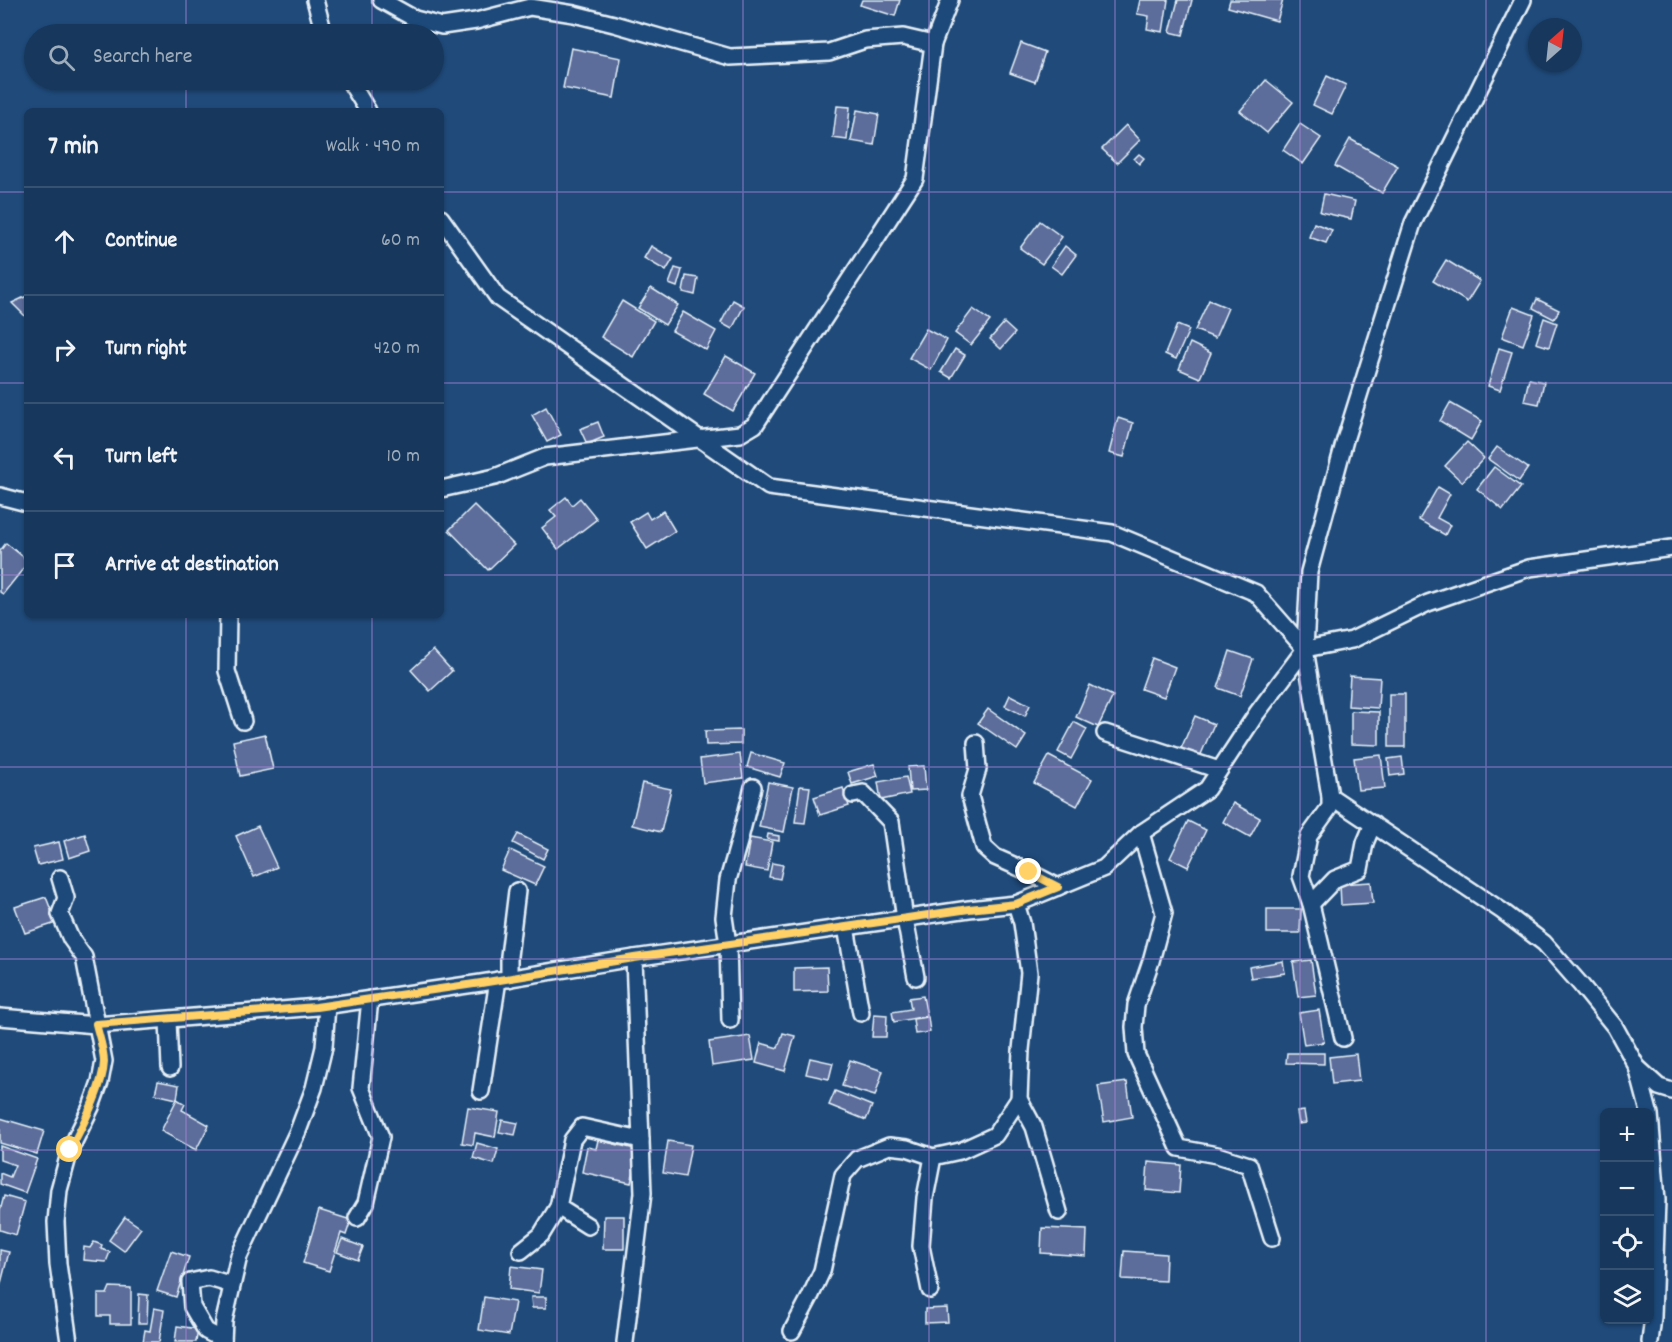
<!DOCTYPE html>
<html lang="en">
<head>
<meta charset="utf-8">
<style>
  body { margin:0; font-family:Dekko,sans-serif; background:#203f62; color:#f1f3f6 }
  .controls { position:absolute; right:18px; bottom:18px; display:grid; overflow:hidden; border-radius:9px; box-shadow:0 2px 4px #0004 }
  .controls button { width:54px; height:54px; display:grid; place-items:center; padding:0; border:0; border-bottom:2px solid #365272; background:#17385c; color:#f1f3f6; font:30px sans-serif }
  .compass { position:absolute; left:1528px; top:18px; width:54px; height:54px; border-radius:50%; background:#17385c; box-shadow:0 2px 4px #0004; rotate:27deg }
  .stop { position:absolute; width:18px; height:18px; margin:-14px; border:4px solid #ffd166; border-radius:50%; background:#fff }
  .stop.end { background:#ffd166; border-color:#fff; box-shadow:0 2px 6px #0008 }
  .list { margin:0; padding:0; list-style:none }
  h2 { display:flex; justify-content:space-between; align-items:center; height:78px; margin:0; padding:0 24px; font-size:26px }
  h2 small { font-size:20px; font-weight:400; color:#9eacbb }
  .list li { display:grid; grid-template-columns:39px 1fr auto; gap:18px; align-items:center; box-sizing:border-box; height:108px; padding:0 24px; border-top:2px solid #365272 }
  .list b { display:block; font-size:22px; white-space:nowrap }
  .list em { font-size:20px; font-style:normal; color:#9eacbb }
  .icon { flex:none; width:33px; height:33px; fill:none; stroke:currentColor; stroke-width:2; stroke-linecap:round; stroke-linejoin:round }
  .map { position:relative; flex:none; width:1672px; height:1342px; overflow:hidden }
  .search { position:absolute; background:#17385c; box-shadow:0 2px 4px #0004; left:24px; top:24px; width:420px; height:66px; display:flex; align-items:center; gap:15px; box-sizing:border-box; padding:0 21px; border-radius:33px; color:#9eacbb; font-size:22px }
  .panel { position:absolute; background:#17385c; box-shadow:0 2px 4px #0004; left:24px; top:108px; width:420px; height:510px; border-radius:9px }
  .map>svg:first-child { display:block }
</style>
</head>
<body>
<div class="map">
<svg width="1672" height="1342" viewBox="0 0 1672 1342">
  <rect width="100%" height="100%" fill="#1f4a7a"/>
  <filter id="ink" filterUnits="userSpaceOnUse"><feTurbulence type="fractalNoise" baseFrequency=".0167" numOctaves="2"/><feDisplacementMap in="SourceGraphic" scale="12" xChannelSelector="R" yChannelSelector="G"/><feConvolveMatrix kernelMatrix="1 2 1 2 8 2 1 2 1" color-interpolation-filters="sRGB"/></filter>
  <g filter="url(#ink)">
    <g fill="#5b6c9b" stroke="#e8f1f8" stroke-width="1.5">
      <path d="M862,0H900L895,16L860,5Z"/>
      <path d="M1140,0H1168L1163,32L1147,29L1149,16L1137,14Z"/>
      <path d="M1178,0H1192L1183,35L1170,32Z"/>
      <path d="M1230,0H1283L1277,21L1228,7Z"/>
      <path d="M1021,43L1045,52L1035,82L1010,73Z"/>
      <path d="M571,48L621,58L614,98L563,88Z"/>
      <path d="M1327,76L1346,85L1332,114L1313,105Z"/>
      <path d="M1266,80L1293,102L1267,133L1240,111Z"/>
      <path d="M837,106L850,107L847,140L833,138Z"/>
      <path d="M857,110L879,114L874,145L851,141Z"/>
      <path d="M1300,124L1321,138L1303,164L1283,150Z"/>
      <path d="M1126,125L1140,140L1117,163L1102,149Z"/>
      <path d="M1350,139L1398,166L1382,193L1335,166Z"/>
      <path d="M1139,154L1144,158L1139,164L1134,159Z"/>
      <path d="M1324,194L1355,201L1351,219L1320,212Z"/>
      <path d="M1040,221L1062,237L1042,264L1020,248Z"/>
      <path d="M1314,223L1332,230L1326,243L1309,237Z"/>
      <path d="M651,246L673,259L666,271L644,258Z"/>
      <path d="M1065,246L1076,255L1062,274L1051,266Z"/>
      <path d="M1446,260L1480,281L1467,302L1433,281Z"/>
      <path d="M675,268L682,270L677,287L669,284Z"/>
      <path d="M686,276L698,278L695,295L683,292Z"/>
      <path d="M651,288L678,305L665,325L638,308Z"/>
      <path d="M27,296V318L12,303Z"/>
      <path d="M1537,299L1559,310L1554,319L1533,308Z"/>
      <path d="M733,300L744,306L732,329L721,323Z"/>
      <path d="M1209,300L1228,308L1215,338L1195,330Z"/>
      <path d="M622,301L654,321L633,357L601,337Z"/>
      <path d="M1513,307L1534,315L1523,345L1502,337Z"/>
      <path d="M973,309L990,321L971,345L955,333Z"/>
      <path d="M683,312L716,331L706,350L672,331Z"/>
      <path d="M1544,318L1557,323L1549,347L1536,343Z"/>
      <path d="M1004,323L1015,333L1001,349L990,339Z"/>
      <path d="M1177,325L1189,330L1176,359L1165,354Z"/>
      <path d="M926,329L947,340L931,370L909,358Z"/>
      <path d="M1190,343L1211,353L1200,378L1179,369Z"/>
      <path d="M1499,348L1512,352L1500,390L1488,386Z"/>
      <path d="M955,349L965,355L951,378L941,372Z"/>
      <path d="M726,356L755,373L733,411L704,394Z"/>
      <path d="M1529,379L1544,382L1539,404L1524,401Z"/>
      <path d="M1450,403L1482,421L1471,440L1440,421Z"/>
      <path d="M546,407L561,435L547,442L532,415Z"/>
      <path d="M1118,418L1133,423L1124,457L1109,453Z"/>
      <path d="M598,422L604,437L587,444L580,429Z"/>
      <path d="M1467,442L1484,458L1462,482L1445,466Z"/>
      <path d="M1497,447L1528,468L1519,481L1488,459Z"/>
      <path d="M1494,467L1521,487L1503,510L1477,489Z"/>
      <path d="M1438,487L1450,494L1437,518L1450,525L1445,535L1419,520Z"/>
      <path d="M566,497L572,505L580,498L597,519L558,549L542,528L556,517L550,510Z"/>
      <path d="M474,505L514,545L488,570L449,530Z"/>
      <path d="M663,511L675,531L647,549L630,522L646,512L650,519Z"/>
      <path d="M6,543L27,560V564L3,594L0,592V551Z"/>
      <path d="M433,650L452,671L430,691L411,670Z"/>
      <path d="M1230,651L1253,659L1240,696L1218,688Z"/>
      <path d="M1152,658L1175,667L1164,697L1141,689Z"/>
      <path d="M1350,676L1380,678L1378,708L1348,706Z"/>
      <path d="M1090,685L1113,696L1098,727L1076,717Z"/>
      <rect x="1389" y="694" width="16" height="53"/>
      <path d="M1010,695L1030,705L1025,716L1005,706Z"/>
      <path d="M988,709L1026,736L1017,750L978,723Z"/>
      <path d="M1351,711L1379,712V745L1351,744Z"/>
      <path d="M1195,716L1214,724L1199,759L1180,751Z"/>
      <path d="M1074,722L1087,729L1071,759L1058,752Z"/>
      <path d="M741,730V744L706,745L705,731Z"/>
      <path d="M265,734L273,769L240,776L233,741Z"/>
      <path d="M751,753L785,763L780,777L747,767Z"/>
      <path d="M740,754L743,778L703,783L700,759Z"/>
      <path d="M1381,755L1385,788L1358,790L1354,758Z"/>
      <path d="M1049,756L1092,779L1077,806L1034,783Z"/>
      <path d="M1402,757L1404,774L1390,776L1388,759Z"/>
      <path d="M874,764L878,776L852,784L848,772Z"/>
      <path d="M924,766L926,790L910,791L908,767Z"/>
      <path d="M906,777L910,794L881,800L878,782Z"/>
      <path d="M768,782L793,787L784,832L759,827Z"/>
      <path d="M642,783L671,789L661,832L632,825Z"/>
      <path d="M800,786L810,787L805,823L795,822Z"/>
      <path d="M843,788L849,806L820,815L814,797Z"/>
      <path d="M1233,803L1260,818L1250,837L1223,822Z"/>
      <path d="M1188,821L1206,830L1188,867L1170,858Z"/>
      <path d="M258,826L277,867L254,877L236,836Z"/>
      <path d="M85,834L90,851L69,858L64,841Z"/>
      <path d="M518,834L548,849L543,859L513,843Z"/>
      <path d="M768,834L779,836V841L767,839Z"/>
      <path d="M750,838L772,842L767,871L745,867Z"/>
      <path d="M59,842L63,859L38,865L33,848Z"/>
      <path d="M510,850L544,866L535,885L501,870Z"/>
      <path d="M772,863L783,865L780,879L769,877Z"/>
      <path d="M1371,882L1373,903L1341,905L1340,884Z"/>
      <path d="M46,897L56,923L25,933L15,907Z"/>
      <path d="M1267,909H1301L1300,933H1267Z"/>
      <path d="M1311,960L1316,995L1298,997L1293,962Z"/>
      <path d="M1283,961L1285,973L1251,978L1249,967Z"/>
      <path d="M827,967L828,991L794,992V968Z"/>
      <path d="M923,996L927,1016L894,1022L892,1012L911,1009L909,998Z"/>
      <path d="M1319,1010L1324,1042L1304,1045L1299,1013Z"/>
      <path d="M874,1014L887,1015L886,1037H872Z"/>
      <path d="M928,1017L930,1032L915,1034L913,1019Z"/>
      <path d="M783,1033L795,1036L785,1071L756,1063L761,1043L778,1048Z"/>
      <path d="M750,1036L754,1060L712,1066L709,1042Z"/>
      <path d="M1287,1053H1324V1064L1286,1063Z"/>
      <path d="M1356,1054L1359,1081L1332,1084L1329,1057Z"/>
      <path d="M810,1058L833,1063L829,1079L806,1074Z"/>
      <path d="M850,1060L883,1071L875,1096L842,1086Z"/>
      <path d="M158,1081L179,1085L177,1099L155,1094Z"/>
      <path d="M1127,1082L1132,1117L1104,1122L1098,1086Z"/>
      <path d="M835,1091L872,1106L866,1120L829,1105Z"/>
      <path d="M177,1099L185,1104L182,1110L209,1125L196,1150L161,1131Z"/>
      <path d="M468,1107L499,1112L495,1137L475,1133L473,1145L462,1143Z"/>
      <path d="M1304,1111L1306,1123L1299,1124L1297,1112Z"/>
      <path d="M0,1118L44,1131L37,1154L0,1143Z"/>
      <path d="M502,1120L518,1123L515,1135L499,1132Z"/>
      <path d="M598,1140L639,1150L631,1183L582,1172L587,1147L596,1149Z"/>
      <path d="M668,1141L691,1145L685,1177L663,1173Z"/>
      <path d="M477,1143L498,1149L494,1164L473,1158Z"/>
      <path d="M0,1146L37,1159L25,1193L0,1184V1173L10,1177L15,1165L0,1160Z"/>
      <path d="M1148,1162L1181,1165L1179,1193L1146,1190Z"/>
      <path d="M4,1196L25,1202L16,1235L0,1230V1211Z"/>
      <path d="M319,1210L351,1220L346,1235L341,1233L329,1271L303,1263Z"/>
      <path d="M604,1216H624V1249H603Z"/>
      <path d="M125,1217L141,1228L124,1251L109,1240Z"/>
      <path d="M1042,1228L1087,1230L1086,1256L1041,1253Z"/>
      <path d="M342,1239L363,1247L358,1260L337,1252Z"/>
      <path d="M94,1242L102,1245L101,1249L110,1252L106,1262L83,1260L84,1247L90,1248Z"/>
      <path d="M0,1250L9,1252L0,1287Z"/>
      <path d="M171,1251L189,1257L176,1297L157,1291Z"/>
      <path d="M1124,1251L1166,1254L1165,1281L1122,1279Z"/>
      <path d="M511,1266L542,1270L539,1293L509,1289Z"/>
      <path d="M110,1287L131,1288V1324H110V1316H98V1294H107Z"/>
      <path d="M139,1294L148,1295L147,1323H138Z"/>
      <path d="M484,1297L515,1302L509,1335L479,1330Z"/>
      <path d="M531,1297H546V1308H532Z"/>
      <path d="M154,1308L164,1310L159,1342H143L145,1330L150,1331Z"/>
      <path d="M947,1308L948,1322L925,1323V1309Z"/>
      <path d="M177,1326L198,1329L196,1342H175Z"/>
    </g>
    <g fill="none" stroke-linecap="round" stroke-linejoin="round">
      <defs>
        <g id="minor">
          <path d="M315,0L324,34"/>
          <path d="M381,0L415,19L442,26L476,21L530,7L574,14L614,24L730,57L829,52L865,40L903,37L933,44"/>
          <path d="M349,80L368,111"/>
          <path d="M441,218L498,298L769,487L1112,533L1256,593L1305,649L1330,796L1502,911L1544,943L1581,985L1615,1027L1637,1067L1659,1087L1672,1091"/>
          <path d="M441,489L495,477L545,457L740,434L755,425L915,179L933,44L950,0"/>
          <path d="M0,496L27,503"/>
          <path d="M228,615L227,671L243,721"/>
          <path d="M1305,649L1352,640L1428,603L1529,568L1672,548"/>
          <path d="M1105,733L1219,770"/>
          <path d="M976,743L978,769L970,796L984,847L995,857L1029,872L1058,887"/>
          <path d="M853,795L863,793L891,822L905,919L916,977"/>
          <path d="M1330,796V807L1309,836L1301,876L1311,904L1343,1038"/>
          <path d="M1141,833L1164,913L1151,961L1136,1005L1134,1027L1136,1054L1179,1148L1217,1155L1249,1165L1272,1238"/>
          <path d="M60,878L66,898L60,914L71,939L84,957L104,1061L100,1082L91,1107L70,1150L59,1190L56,1222L58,1264L69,1342"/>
          <path d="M1016,904L1022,923L1029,973L1021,1050L1019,1099L1034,1127L1059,1212"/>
          <path d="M1311,904L1335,879L1360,869L1365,843L1373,824"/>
          <path d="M846,927L861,1013"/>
          <path d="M509,979V956L517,891"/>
          <path d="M0,1017L96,1025L317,1007L481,983L634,958L969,909L1016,904L1104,868L1141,833L1207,789L1257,713L1305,649L1309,572L1345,440L1413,223L1523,0"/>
          <path d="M168,1020L170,1068"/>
          <path d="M730,1020L728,944L724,917L728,880L739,842L753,787"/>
          <path d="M1637,1067L1649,1112"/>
          <path d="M481,1091L498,980"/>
          <path d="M1650,1114L1657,1200L1653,1317L1650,1342"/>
          <path d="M558,1207L588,1226"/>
          <path d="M357,1218L366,1203L381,1137L361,1088L370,999"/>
          <path d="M521,1251L541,1235L558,1207L572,1140L582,1127L641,1140"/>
          <path d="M930,1290L921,1246L925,1198L933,1157L960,1151L995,1135L1019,1099"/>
          <path d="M792,1331L810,1297L822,1271L843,1175L857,1159L889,1146L907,1148L933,1157"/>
          <path d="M223,1340L206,1331L192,1307L190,1282L209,1278L232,1285"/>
          <path d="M223,1342L224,1321L239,1256L298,1131L314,1088L324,1047L327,1005"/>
          <path d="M625,1342L643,1193L634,958"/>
        </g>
      </defs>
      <use href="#minor" stroke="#e8f1f8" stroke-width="20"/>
      <use href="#minor" stroke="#1f4a7a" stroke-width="15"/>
    </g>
  </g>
  <g fill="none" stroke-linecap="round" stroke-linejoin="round" filter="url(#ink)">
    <path stroke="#ffd166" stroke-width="8" d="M70,1150C82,1126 103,1088 104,1062C104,1050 99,1036 96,1024L316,1007L481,983L634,958L969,909L1016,904L1058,887L1029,872"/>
  </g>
  <path fill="none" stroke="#ac85d9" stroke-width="1.5" stroke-opacity="0.55" d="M186,0V34M372,0V34M557,0V1342M743,0V1342M929,0V1342M1115,0V1342M1300,0V1342M1486,0V1342M186,80V111M372,80V111M0,192H27M441,192H1672M0,383H27M441,383H1672M0,575H27M441,575H1672M186,615V1342M372,615V1342M0,767H1672M0,959H1672M0,1150H1604M1650,1150H1672"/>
</svg>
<div class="controls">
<button>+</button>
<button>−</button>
<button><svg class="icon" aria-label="locate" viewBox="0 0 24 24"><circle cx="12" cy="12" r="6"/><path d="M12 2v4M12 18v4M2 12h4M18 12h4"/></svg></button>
<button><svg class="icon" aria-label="layers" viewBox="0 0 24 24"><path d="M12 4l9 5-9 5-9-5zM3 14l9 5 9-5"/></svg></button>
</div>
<svg class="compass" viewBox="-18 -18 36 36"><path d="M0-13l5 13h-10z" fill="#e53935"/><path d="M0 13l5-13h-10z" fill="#9eacbb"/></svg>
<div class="stop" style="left:70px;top:1150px"></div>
<div class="stop end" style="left:1029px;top:872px"></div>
<div class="search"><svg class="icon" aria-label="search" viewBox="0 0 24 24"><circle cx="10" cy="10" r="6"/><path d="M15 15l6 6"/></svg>Search here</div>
<section class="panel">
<h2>7 min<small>Walk · 490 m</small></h2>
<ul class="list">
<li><svg class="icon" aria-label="ahead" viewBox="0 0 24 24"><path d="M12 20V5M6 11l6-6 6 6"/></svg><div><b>Continue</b></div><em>60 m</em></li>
<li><svg class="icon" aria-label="right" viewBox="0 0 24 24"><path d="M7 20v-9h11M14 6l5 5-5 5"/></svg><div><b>Turn right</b></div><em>420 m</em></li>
<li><svg class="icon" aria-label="left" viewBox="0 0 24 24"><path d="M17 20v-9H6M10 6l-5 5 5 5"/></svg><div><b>Turn left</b></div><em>10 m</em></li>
<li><svg class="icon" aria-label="arrive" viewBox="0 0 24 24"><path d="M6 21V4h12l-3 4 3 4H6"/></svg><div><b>Arrive at destination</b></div></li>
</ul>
</section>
</div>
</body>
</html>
